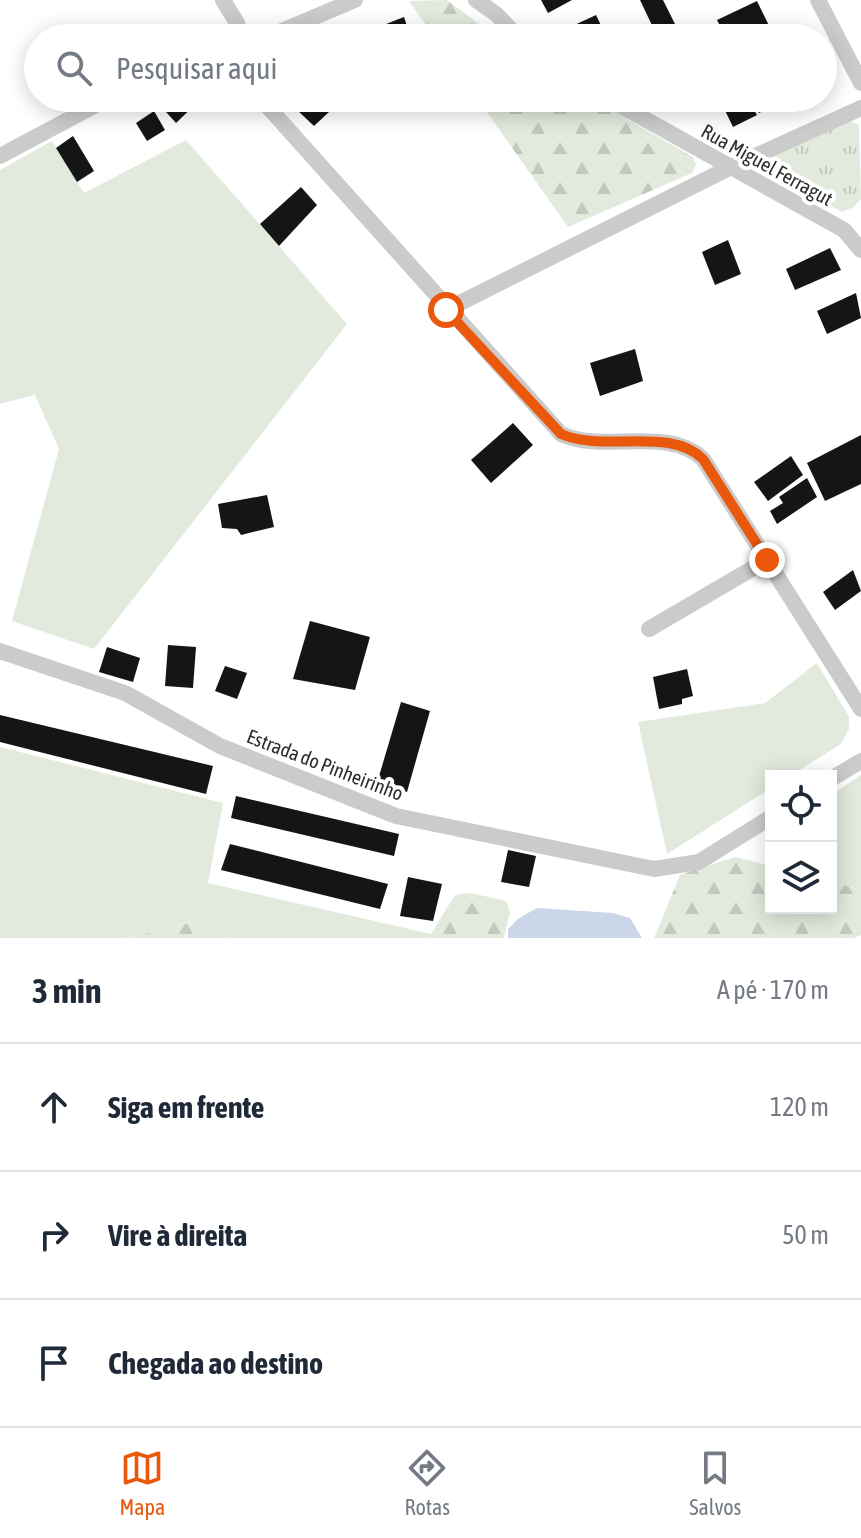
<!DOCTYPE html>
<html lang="pt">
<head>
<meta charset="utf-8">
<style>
  body { margin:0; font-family:"Asap Condensed",sans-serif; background:#f6f6f7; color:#1f2937 }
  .controls { position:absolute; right:24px; bottom:24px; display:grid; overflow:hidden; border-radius:0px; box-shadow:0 4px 20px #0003 }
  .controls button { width:72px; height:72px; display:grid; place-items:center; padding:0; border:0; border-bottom:2px solid #e0e1e3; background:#fff; color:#1f2937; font:40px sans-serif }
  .stop { position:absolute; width:24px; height:24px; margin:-18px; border:6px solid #ea580c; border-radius:50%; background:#fff }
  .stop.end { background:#ea580c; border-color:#fff; box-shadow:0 2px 8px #0008 }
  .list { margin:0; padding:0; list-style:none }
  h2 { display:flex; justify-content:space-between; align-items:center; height:104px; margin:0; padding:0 32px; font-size:34px }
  h2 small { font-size:26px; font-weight:400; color:#747a83 }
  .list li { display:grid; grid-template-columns:52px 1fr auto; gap:24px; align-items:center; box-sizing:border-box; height:128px; padding:0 32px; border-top:2px solid #e0e1e3 }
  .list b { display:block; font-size:30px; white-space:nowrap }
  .list em { font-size:26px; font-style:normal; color:#747a83 }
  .icon { flex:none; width:44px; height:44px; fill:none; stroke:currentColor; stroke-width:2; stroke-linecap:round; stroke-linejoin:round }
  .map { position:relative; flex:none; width:861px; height:938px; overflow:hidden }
  .search { position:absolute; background:#fff; box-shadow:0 4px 20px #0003; left:24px; right:24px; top:24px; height:88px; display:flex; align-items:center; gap:20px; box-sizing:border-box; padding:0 28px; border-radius:44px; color:#747a83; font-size:30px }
  .sheet { height:488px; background:#fff }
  nav { display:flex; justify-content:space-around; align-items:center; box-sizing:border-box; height:112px; border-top:2px solid #e0e1e3; background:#fff; font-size:22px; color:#747a83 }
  nav a { display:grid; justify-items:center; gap:4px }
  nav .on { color:#ea580c }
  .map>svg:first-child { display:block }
</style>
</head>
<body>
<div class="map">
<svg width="861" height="938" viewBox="0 0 861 938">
  <defs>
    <pattern id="forest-firs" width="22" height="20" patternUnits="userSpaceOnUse" patternTransform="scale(2)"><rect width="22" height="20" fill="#e1eadd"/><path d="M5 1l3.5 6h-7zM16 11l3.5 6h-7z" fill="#c1c9be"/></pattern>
    <pattern id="park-tufts" width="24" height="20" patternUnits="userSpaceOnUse" patternTransform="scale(2)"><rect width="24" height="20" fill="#e1eadd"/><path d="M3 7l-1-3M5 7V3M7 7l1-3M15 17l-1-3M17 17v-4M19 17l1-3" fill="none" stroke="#c1c9be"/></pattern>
  </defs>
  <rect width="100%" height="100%" fill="#fff"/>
  <g fill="#e1eadd">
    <path d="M186,140L347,324L94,649L12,621L59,449L35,395L0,404V170L52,141L84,193Z"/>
    <path d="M817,663L849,717V729L841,744L790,776H771V788L667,854L638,722L765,703Z"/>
    <path d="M0,747L223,803L208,883L431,934L424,938H232L204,920L126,938H0Z"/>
    <path d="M861,775V890L831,882V795Z"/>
  </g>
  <g fill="url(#forest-firs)">
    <path d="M447,0L498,38H435L409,1Z"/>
    <path d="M477,98H591L693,157L696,165L692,173L568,227Z"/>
    <path d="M735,857L771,866V908H831V882L861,890V935L854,938H654L680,875Z"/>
    <path d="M471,893L506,901L510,912L504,938H424L431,934L455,895Z"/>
    <path d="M204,920L232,938H126Z"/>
  </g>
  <path fill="url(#park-tufts)" d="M850,121L859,125L861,199L854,207L842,212L774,174L770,167L774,154Z"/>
  <path fill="#cbd7e9" d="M537,908L613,913L630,918L642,938H508V929L519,918Z"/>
  <g fill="#151515">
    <path d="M541,0H572L548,13Z"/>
    <path d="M640,0H663L677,28L658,38Z"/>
    <path d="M757,1L775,38H726L717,20Z"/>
    <path d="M596,15L607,38H573L568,28Z"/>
    <path d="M404,17L411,38H385L381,26Z"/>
    <path d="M161,98H202L176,123L157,102Z"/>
    <path d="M309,98H344L314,126L296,109Z"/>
    <path d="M719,98H747L757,115L733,127Z"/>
    <path d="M751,98H778L780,103L759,113Z"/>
    <path d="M154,111L165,130L147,141L136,123Z"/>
    <path d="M73,136L94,171L77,182L56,148Z"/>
    <path d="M301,187L317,205L279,246L260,224Z"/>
    <path d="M728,240L741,274L715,285L702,252Z"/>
    <path d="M830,248L841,270L795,290L786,269Z"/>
    <path d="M856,293L861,318L827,334L817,311Z"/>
    <path d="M635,349L643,381L600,396L590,363Z"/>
    <path d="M513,423L533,445L491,483L471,460Z"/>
    <path d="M861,435V484L825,501L807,463Z"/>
    <path d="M791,456L803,475L768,501L754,482Z"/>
    <path d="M807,478L817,497L777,524L770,511L783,503L779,497Z"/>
    <path d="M267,495L274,527L241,535L237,529L222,528L218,504Z"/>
    <path d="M853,570L861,591L835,610L823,592Z"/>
    <path d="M310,621L370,637L355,690L293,679Z"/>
    <path d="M168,645L196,647L193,688L165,686Z"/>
    <path d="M107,647L140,658L133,682L99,672Z"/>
    <path d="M225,666L247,673L237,699L215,691Z"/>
    <path d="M687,669L693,696L682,699V704L659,709L653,677Z"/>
    <path d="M401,702L430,711L407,792L377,783Z"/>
    <path d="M0,715L213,766L206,794L0,742Z"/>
    <path d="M236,796L399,834L394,856L231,818Z"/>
    <path d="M230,844L388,884L380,909L221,870Z"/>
    <path d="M508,850L536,856L529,887L501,882Z"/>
    <path d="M408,877L442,884L433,921L400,916Z"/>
  </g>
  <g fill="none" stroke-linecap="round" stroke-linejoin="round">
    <g stroke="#cbcbcb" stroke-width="16">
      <path d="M223,0L237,23L240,38"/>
      <path d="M476,0L496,14L519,38"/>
      <path d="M818,0L861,83"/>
      <path d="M265,38L355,0"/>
      <path d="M260,98L561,434C604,454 667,425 703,459L861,709"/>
      <path d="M607,98L844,230L861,250"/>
      <path d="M0,156L109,98"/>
      <path d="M446,310L729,168L861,108"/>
      <path d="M649,629L767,560"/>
      <path d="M0,651L125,693L220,746L396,816L654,869L699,862L771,817"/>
      <path d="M831,779L861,761"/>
    </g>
  </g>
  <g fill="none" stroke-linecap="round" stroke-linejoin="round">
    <path stroke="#ea580c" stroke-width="10" d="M446,310L561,434C604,453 670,426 703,459L767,560"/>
  </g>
  <g text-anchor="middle" stroke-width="8" stroke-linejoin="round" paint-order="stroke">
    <g font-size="20" fill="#2e2e2e" stroke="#fff">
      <text transform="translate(767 165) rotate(29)" y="7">Rua Miguel Ferragut</text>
      <text transform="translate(325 765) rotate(21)" y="7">Estrada do Pinheirinho</text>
    </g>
  </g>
</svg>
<div class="controls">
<button><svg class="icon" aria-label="locate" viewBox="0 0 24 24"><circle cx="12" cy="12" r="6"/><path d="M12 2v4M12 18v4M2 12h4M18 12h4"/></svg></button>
<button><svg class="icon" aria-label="layers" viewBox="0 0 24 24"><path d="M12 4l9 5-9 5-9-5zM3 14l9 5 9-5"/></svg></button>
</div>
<div class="stop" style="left:446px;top:310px"></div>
<div class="stop end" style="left:767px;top:560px"></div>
<div class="search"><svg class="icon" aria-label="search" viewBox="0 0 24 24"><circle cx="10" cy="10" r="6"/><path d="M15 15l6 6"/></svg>Pesquisar aqui</div>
</div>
<section class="sheet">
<h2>3 min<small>A pé · 170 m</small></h2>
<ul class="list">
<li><svg class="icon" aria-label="ahead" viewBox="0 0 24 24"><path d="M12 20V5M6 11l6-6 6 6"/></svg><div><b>Siga em frente</b></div><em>120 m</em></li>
<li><svg class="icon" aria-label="right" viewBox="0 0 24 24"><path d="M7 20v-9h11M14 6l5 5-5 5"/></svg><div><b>Vire à direita</b></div><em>50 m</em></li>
<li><svg class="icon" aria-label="arrive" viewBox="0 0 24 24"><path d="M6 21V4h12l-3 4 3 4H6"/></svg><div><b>Chegada ao destino</b></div></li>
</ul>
</section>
<nav>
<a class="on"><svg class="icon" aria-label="map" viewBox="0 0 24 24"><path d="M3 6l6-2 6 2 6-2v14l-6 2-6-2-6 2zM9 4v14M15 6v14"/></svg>Mapa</a>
<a><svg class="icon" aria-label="directions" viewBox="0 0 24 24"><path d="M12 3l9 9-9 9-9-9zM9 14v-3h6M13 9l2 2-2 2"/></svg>Rotas</a>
<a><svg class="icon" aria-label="saved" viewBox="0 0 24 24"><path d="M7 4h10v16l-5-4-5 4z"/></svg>Salvos</a>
</nav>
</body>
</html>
